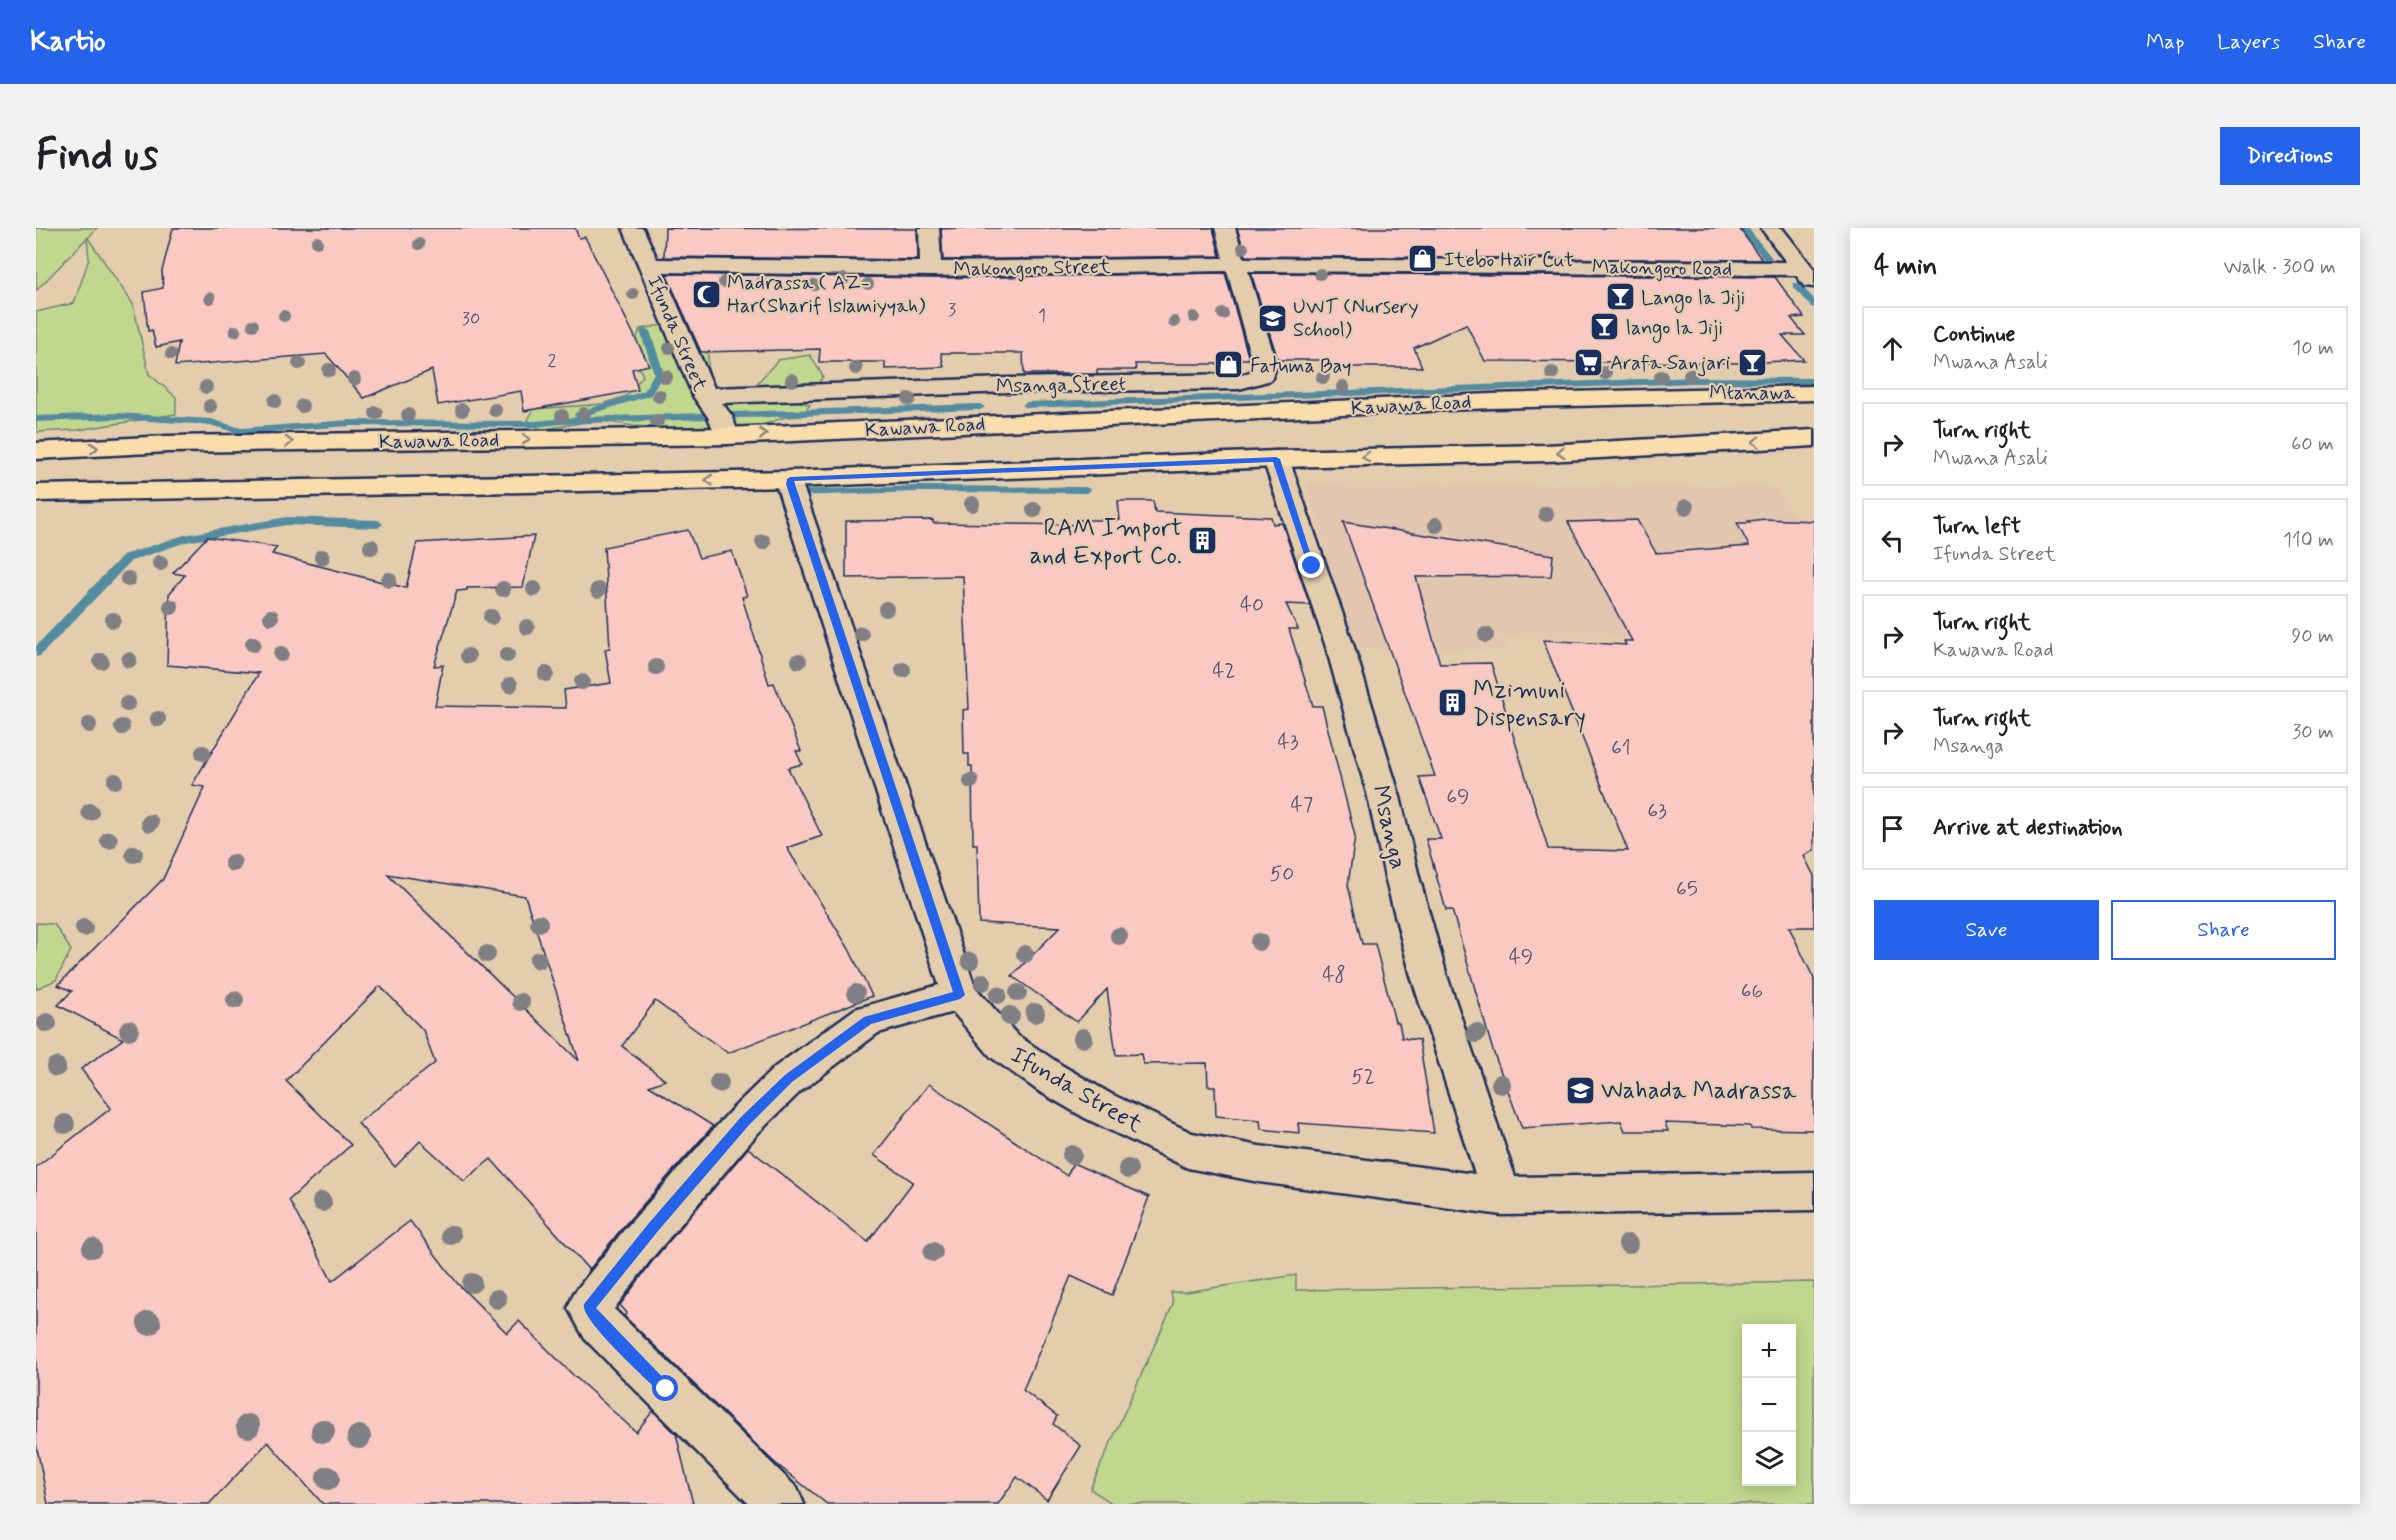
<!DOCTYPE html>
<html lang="en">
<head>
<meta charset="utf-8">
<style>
  body { margin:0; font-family:Mynerve,sans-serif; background:#f2f2f2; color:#202124 }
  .controls { position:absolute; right:18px; bottom:18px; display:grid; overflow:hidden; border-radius:0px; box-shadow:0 3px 15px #0003 }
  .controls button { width:54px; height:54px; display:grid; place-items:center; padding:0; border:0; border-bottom:2px solid #e0e0e0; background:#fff; color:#202124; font:30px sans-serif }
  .stop { position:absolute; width:18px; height:18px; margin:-14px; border:4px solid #2563eb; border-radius:50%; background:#fff }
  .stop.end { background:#2563eb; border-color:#fff; box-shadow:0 2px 6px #0008 }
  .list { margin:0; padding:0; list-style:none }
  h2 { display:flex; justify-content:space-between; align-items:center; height:78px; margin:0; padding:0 24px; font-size:26px }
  h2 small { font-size:20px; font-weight:400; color:#757577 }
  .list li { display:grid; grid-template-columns:39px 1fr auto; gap:18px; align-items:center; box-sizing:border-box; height:84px; margin:0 12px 12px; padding:0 12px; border:2px solid #e0e0e0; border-radius:0px }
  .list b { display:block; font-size:22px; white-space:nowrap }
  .list p { margin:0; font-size:20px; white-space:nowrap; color:#757577 }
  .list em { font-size:20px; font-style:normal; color:#757577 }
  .actions { display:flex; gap:12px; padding:18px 24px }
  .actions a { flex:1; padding:14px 0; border:2px solid #2563eb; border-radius:0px; text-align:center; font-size:21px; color:#2563eb }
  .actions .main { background:#2563eb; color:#fff }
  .icon { flex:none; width:33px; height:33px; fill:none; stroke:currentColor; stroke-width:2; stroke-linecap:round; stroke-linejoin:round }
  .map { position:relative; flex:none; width:1778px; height:1276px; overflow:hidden; border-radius:0px }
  header { display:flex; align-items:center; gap:36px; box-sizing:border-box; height:84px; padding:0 30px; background:#2563eb; color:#fff }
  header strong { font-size:28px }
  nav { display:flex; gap:33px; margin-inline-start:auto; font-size:21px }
  .intro { display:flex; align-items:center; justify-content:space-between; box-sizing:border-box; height:144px; padding:0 36px }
  h1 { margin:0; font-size:42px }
  .button { padding:15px 27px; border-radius:0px; background:#2563eb; color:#fff; font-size:21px; font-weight:700 }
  main { display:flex; gap:36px; padding:0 36px }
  aside { flex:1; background:#fff; border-radius:0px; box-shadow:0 3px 15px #0003 }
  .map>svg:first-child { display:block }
</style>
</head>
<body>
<header>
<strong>Kartio</strong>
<nav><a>Map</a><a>Layers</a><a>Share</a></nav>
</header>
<div class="intro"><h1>Find us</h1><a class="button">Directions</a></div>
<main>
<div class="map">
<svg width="1778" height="1276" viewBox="0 0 1778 1276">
  <rect width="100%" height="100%" fill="#e4cdad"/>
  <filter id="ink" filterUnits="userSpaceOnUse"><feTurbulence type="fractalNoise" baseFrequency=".0167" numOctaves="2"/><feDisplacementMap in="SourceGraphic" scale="12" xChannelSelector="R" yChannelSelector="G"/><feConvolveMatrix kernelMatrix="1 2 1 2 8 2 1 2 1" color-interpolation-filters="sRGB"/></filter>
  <g filter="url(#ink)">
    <path fill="#e2c6b0" d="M1271,255L1739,258L1778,322L1671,410L1466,409L1471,422L1316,421Z"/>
    <g fill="#c1d78d" stroke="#6e8376" stroke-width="1.5" fill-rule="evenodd">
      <path d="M0,0H61L52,10L97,76L113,146L140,169V186L42,202L0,204V84L38,75L53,31L51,10L0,63Z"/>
      <path d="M649,93L672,127V142L664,157L715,162L742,132L774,127L787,148L774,170H753L774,177L766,188L749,189L703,205L597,198L561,192L505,202L492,192L498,181L567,176L590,168L607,148L596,124L604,101Z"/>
      <path d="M0,695L18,696L35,722L20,752L0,761Z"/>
      <path d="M1260,1047V1062L1778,1054V1276H1077L1054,1261L1137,1076L1135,1064H1150ZM1710,1100H1756V1254H1710Z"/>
    </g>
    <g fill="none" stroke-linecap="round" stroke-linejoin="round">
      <g fill="#538ba1" fill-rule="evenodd">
        <path d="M1703,0H1712L1736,30V34H1730Z"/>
        <path d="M1757,55H1763L1778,71V80L1775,79L1757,59Z"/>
        <path d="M609,100L614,103L628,145L615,167L546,189L944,176L949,179L944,182L525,196L499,199L314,198L204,206L174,197L82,191L0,194V188L82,185L175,191L205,200L314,192L499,193L541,189L538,187L539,185L608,163L618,145L604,103Z"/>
        <path d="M1660,149L1778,150V156L1660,155L991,180L986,177L991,174Z"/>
        <path d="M882,258L1050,259L1055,262L1050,265L882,264L756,268L751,265L756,262Z"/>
        <path d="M251,289L342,292L347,296L342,300L251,297L150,314L95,333L4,428L0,429V418L87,327L148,307Z"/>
      </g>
    </g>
    <g fill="#f9c9c2" stroke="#1b2f5e" stroke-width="1.5" fill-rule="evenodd">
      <path d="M137,0H539L543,10L549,9L613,137L596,141L602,162L488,183L485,163L402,177L396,142L328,170L290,126L139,138L143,114L120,119L116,102L112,103L108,64L127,60L126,43Z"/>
      <path d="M629,0L881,1L882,32L628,29Z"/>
      <path d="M923,0H1177L1184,28L907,32L905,1Z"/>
      <path d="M1201,0H1703L1726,32L1210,28Z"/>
      <path d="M1189,45L1213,131H1197L1199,136H1099L1100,142H1061V146H988L987,125H905L908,139L849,141V134H783L784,121L665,124L630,46L895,50Z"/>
      <path d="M1215,45L1739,49L1768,89L1755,90L1769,107H1746L1768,132L1708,135L1449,133L1430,96L1378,120L1386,139H1290L1288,132H1242Z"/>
      <path d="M1082,273H1117L1119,284L1235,289L1237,296L1246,295L1274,377L1250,376L1262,401H1253L1277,478H1286L1319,608L1312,657L1326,716H1339L1359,794L1363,795L1366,810L1383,812L1398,905L1262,895L1263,905L1225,901L1224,892L1180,888L1179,858H1172L1171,835L1107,836L1105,826L1080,827L1071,761L1041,794L976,748L1024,699L943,695L941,616H937L936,538H933V526H928L927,482L933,481L927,348L810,350V293L897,292V295L1045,297L1044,292H1084Z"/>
      <path d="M1729,291L1778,293V622L1768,628L1778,648V699H1753L1778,751V902L1715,901L1714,898L1629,895L1632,903H1589L1585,893L1486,900L1457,823L1416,682H1410L1390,611H1405L1383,549L1399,548L1307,294L1517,327L1515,348L1380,349L1404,436L1455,435L1512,621L1592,623L1507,412L1590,417L1588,413H1596L1532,294L1601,292L1620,325L1713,318L1701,295H1714L1712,293Z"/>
      <path d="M652,302L663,330L696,323L711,368L706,369L733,456L738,455L765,523H760L766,536L752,540L786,608L751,620L813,721L836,768L692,825L619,773L586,818L629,852L613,858L677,898L586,1000L553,1042L455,931L428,953L384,913L359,939L322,895L399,835L387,802L344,758L250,853L315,917L253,972L296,1053L374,993L421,1055L471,1105L483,1093L536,1146L600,1204L617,1183L640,1206L657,1276H287L232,1214L173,1276H12L0,1215V939L75,880L45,841L87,811L22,777L36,763L22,757L127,651L169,559L156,557L223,445L131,437L133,366L149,347L137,345L171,309L241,319L236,326L370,360L381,315L498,308L487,359L431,360V362L421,363L398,438L407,437L399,478L530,480L528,462L575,455L569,421L574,420L568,319ZM351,646L489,668L543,833Z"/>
      <path d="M893,856L1031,948L1037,935L1113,969L1076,1067L1035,1048L987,1162L1021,1188L1017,1196L1045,1218L1011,1272L981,1249L962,1276H791L738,1234L588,1088L591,1085L584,1077L618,1031L712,920L832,1014L877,954L838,927Z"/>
    </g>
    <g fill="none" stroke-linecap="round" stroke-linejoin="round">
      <defs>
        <g id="minor">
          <path d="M587,0H607L621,31L884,34L883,0H903L905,34L1187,30L1179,0H1199L1208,30L1750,34L1725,0H1746L1778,41V59L1768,58L1760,47L1212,43L1241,137L1235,152L1203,161L972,164L686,175L696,188L703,208L700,213L691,216L682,213L672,189L657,168ZM1191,43L1217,137L1216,143L1208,146L972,150L678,160L627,44L895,48Z"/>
          <path d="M1240,223L1249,225L1253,231L1318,419L1364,569L1383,649L1411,748L1479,949L1778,944V982L1466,987L1223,954L1152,940L1049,890L1001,862L955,829L917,784L842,805L765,863L722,905L616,1030L578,1081L761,1260L768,1276H713L549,1111L532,1080L538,1065L588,1002L696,881L739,839L819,781L903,757L740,256L746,245L755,243L764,245L768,251L766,256L939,759L981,807L1027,838L1075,866L1156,905L1223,918L1439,946L1375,748L1349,649L1332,569L1290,419L1227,231L1231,225Z"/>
        </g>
        <g id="major">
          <path d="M1778,158V172L1455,180L691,216L132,224L0,231V215L132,208L691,200L1455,166Z"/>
          <path d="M1778,202V218L1510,233L1240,239L755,259L0,273V257L755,243L1240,223L1510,217Z"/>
        </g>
      </defs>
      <use href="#minor" stroke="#1b2f5e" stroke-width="5"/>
      <use href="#major" stroke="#1b2f5e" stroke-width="5"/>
      <use href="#minor" fill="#e4cdad" fill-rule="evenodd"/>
      <use href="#major" fill="#fbddab" fill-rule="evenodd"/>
    </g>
    <g fill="#7f7f84">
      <circle cx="281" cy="14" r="6"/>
      <circle cx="383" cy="16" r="6"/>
      <circle cx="1207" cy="20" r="6"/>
      <circle cx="1284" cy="46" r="6"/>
      <circle cx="808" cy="51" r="6"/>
      <circle cx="688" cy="54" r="6"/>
      <circle cx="725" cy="55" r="6"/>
      <circle cx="832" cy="56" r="6"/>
      <circle cx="778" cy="57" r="6"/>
      <circle cx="597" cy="66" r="6"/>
      <circle cx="174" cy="70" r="6"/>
      <circle cx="1187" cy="86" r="6"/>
      <circle cx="248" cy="88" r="6"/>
      <circle cx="1158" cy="89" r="6"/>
      <circle cx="1138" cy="94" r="6"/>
      <circle cx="217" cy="97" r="6"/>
      <circle cx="199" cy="103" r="6"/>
      <circle cx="633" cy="120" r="6"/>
      <circle cx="135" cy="126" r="6"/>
      <circle cx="263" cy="135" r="7"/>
      <circle cx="820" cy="140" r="7"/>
      <circle cx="293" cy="142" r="7"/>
      <circle cx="1516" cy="145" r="7"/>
      <circle cx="1569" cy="145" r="7"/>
      <circle cx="1654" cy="147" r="7"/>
      <circle cx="630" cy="149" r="7"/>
      <circle cx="1287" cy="149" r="7"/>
      <circle cx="1625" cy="149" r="7"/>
      <circle cx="318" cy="151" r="7"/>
      <circle cx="756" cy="152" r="7"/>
      <circle cx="170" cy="159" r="7"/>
      <circle cx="1307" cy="159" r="7"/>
      <circle cx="623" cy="168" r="7"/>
      <circle cx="873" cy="171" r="7"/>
      <circle cx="239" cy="173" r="7"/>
      <circle cx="174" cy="178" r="7"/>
      <circle cx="266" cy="178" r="7"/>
      <circle cx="426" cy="182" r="7"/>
      <circle cx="459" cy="182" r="7"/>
      <circle cx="340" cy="185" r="7"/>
      <circle cx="548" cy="186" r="7"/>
      <circle cx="372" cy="187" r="7"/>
      <circle cx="526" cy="188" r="7"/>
      <circle cx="621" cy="193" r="7"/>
      <circle cx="936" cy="276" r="8"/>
      <circle cx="1650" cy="279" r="8"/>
      <circle cx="998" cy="282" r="8"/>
      <circle cx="1510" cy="286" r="8"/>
      <circle cx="1400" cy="297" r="8"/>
      <circle cx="727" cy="314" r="8"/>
      <circle cx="335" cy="319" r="8"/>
      <circle cx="286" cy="329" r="8"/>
      <circle cx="124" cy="335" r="8"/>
      <circle cx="92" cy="351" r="8"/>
      <circle cx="353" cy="352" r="8"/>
      <circle cx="467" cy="361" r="8"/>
      <circle cx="498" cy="361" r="8"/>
      <circle cx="562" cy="362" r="8"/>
      <circle cx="135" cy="379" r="8"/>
      <circle cx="850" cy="381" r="8"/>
      <circle cx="235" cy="389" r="8"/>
      <circle cx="455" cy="389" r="8"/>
      <circle cx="77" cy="392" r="8"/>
      <circle cx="491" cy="399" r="8"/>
      <circle cx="825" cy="406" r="8"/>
      <circle cx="1450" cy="407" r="8"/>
      <circle cx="217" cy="416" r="8"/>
      <circle cx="245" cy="426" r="8"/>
      <circle cx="471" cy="427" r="8"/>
      <circle cx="432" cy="428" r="8"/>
      <circle cx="93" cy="432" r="8"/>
      <circle cx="65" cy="433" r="8"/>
      <circle cx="763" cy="433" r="8"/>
      <circle cx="620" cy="439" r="8"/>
      <circle cx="867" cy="442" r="8"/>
      <circle cx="510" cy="446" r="8"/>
      <circle cx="546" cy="454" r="8"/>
      <circle cx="474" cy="457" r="8"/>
      <circle cx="91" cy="476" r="8"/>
      <circle cx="122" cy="491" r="8"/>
      <circle cx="53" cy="497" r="8"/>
      <circle cx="86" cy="499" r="8"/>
      <circle cx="167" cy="525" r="8"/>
      <circle cx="79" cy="553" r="8"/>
      <circle cx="935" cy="553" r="8"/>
      <circle cx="54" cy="584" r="9"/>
      <circle cx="114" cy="595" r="9"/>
      <circle cx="73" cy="612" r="9"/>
      <circle cx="98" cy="626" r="9"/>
      <circle cx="197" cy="635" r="9"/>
      <circle cx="503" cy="695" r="9"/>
      <circle cx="48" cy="700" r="9"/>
      <circle cx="1083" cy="708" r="9"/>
      <circle cx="1223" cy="714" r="9"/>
      <circle cx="451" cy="726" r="9"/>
      <circle cx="989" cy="726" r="9"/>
      <circle cx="502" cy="732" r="9"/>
      <circle cx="934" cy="733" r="9"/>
      <circle cx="947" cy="754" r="9"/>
      <circle cx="820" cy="765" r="9"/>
      <circle cx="982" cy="765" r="9"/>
      <circle cx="962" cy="767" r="9"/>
      <circle cx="199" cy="772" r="9"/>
      <circle cx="485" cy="774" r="9"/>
      <circle cx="999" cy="785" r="10"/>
      <circle cx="974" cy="788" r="10"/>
      <circle cx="11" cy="795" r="10"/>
      <circle cx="93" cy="802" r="10"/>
      <circle cx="1440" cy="805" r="10"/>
      <circle cx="1047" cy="810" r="10"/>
      <circle cx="20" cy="839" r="10"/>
      <circle cx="683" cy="855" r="10"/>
      <circle cx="1465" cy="856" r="10"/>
      <circle cx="29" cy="896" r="10"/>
      <circle cx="1036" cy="927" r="10"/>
      <circle cx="1092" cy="941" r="10"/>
      <circle cx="286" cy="974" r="10"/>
      <circle cx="415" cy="1007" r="10"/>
      <circle cx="1592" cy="1016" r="10"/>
      <circle cx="56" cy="1020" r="10"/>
      <circle cx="897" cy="1024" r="10"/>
      <circle cx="436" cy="1055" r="10"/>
      <circle cx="461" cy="1071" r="10"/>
      <circle cx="113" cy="1095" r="12"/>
      <circle cx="212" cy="1198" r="12"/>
      <circle cx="287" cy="1203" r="12"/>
      <circle cx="323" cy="1209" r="12"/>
      <circle cx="292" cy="1250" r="12"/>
    </g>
    <defs><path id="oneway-chevron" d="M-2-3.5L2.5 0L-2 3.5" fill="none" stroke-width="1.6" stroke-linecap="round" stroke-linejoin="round" transform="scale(1.5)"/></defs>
    <g stroke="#8b8684">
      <use href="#oneway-chevron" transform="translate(727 206) rotate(-3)"/>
      <use href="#oneway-chevron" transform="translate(490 211) rotate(-1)"/>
      <use href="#oneway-chevron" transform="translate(253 214) rotate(-1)"/>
      <use href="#oneway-chevron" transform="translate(1720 214) rotate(177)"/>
      <use href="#oneway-chevron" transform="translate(58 220) rotate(-3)"/>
      <use href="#oneway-chevron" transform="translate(1525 224) rotate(177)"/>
      <use href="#oneway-chevron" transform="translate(1330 229) rotate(179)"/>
      <use href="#oneway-chevron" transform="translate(673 252) rotate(179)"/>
    </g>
  </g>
  <path fill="#2563eb" d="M1240,229L1244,231L1279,340L1272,338L1237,234L758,253L929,767L924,771L835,796L756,854L713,897L622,1003L560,1080L634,1157L636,1161L634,1166L630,1167L625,1166C612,1152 543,1091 548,1076L613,995L705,889L749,847L828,789L917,764L750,256L751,251L754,249Z"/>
  <defs>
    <symbol id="shop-square" viewBox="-11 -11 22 22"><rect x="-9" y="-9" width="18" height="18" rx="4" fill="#1b2f5e" stroke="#e4cdad"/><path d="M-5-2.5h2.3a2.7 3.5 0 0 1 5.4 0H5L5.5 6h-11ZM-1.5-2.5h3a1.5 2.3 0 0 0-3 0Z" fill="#fff"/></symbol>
    <symbol id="mosque-square" viewBox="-11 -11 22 22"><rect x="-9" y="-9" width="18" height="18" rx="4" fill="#1b2f5e" stroke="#e4cdad"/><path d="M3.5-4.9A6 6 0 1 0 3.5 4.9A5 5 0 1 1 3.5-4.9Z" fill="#fff"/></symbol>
    <symbol id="bar-square" viewBox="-11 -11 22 22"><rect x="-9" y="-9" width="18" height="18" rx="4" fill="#1b2f5e" stroke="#e4cdad"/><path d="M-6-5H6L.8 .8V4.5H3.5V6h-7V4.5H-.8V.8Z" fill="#fff"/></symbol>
    <symbol id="school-square" viewBox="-11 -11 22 22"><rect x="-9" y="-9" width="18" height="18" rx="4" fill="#1b2f5e" stroke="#e4cdad"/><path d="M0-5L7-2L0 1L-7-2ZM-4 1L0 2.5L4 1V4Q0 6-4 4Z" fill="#fff"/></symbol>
    <symbol id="supermarket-square" viewBox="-11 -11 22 22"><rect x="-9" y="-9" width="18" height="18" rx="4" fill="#1b2f5e" stroke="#e4cdad"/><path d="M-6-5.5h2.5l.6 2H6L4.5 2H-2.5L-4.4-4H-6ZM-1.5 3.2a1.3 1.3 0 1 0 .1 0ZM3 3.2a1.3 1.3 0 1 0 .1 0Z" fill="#fff"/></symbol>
    <symbol id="building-square" viewBox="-11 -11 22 22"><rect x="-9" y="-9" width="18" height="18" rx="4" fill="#1b2f5e" stroke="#e4cdad"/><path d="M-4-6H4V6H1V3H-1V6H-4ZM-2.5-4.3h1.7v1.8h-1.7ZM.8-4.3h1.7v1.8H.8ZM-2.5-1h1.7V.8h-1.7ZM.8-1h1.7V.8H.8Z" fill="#fff"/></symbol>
  </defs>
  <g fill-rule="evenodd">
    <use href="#shop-square" x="1370" y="14" width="33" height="33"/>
    <use href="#mosque-square" x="654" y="50" width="33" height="33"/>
    <use href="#bar-square" x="1568" y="52" width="33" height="33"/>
    <use href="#school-square" x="1220" y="74" width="33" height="33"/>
    <use href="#bar-square" x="1552" y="82" width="33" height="33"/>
    <use href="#supermarket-square" x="1536" y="118" width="33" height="33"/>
    <use href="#bar-square" x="1700" y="118" width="33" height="33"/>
    <use href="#shop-square" x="1176" y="120" width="33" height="33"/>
    <use href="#building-square" x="1150" y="296" width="33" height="33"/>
    <use href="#building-square" x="1400" y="458" width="33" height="33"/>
    <use href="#school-square" x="1528" y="846" width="33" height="33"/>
  </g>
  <g text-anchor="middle" stroke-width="4.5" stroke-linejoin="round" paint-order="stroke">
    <g font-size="18" fill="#525677">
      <text x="916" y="87">3</text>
      <text x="1006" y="93">1</text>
      <text x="435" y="96">30</text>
      <text x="516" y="138">2</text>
    </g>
    <g font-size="20" fill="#1b2f5e" stroke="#e4cdad" text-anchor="start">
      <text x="1408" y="38">Itebo Hair Cut</text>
      <text x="691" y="61">Madrassa ( AZ-<tspan x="691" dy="23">Har(Sharif Islamiyyah)</tspan></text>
      <text x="1605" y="76">Lango la Jiji</text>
      <text x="1257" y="85">UWT (Nursery<tspan x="1257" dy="23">School)</tspan></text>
      <text x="1590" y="106">lango la Jiji</text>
      <text x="1574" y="141">Arafa Sanjari</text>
      <text x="1214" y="144">Fatuma Bay</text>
      <text x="1716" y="171" text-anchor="middle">Mtanawa</text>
    </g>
    <g font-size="20" fill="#1b2f5e" stroke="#e4cdad">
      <text transform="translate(996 39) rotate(-1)" y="7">Makongoro Street</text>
      <text transform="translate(1626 39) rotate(1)" y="7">Makongoro Road</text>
      <text transform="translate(642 105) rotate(67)" y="7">Ifunda Street</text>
      <text transform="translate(1025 156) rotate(-1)" y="7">Msanga Street</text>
      <text transform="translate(1375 176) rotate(-3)" y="7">Kawawa Road</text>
      <text transform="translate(889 198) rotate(-3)" y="7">Kawawa Road</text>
      <text transform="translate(403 212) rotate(-1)" y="7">Kawawa Road</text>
    </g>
    <g font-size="21" fill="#525677">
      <text x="1216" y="383">40</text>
      <text x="1188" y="449">42</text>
      <text x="1252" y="520">43</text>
      <text x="1585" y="526">61</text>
      <text x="1422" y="575">69</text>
      <text x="1266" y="583">47</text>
      <text x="1621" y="589">63</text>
      <text x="1246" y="652">50</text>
      <text x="1651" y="667">65</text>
      <text x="1485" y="735">49</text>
      <text x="1298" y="753">48</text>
      <text x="1716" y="769">66</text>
      <text x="1327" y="855">52</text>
    </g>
    <g font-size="24" fill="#1b2f5e" stroke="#e4cdad" text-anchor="start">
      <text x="1146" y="307" text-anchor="end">RAM Import<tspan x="1146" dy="28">and Export Co.</tspan></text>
      <text x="1437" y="469">Mzimuni<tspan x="1437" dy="28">Dispensary</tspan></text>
      <text x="1565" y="870">Wahada Madrassa</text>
    </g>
    <g font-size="24" fill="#1b2f5e" stroke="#e4cdad">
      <text transform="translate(1354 599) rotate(77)" y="8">Msanga</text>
      <text transform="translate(1041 861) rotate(30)" y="8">Ifunda Street</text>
    </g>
  </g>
</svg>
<div class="controls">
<button>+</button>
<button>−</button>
<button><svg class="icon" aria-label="layers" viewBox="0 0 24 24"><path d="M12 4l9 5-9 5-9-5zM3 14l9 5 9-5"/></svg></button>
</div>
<div class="stop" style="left:630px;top:1161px"></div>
<div class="stop end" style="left:1276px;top:338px"></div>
</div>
<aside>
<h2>4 min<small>Walk · 300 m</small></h2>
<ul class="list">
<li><svg class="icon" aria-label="ahead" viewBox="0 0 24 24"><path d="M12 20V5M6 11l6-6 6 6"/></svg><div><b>Continue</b><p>Mwana Asali</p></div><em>10 m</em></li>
<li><svg class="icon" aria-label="right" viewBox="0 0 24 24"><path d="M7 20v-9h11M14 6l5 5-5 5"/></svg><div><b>Turn right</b><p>Mwana Asali</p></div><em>60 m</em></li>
<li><svg class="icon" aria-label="left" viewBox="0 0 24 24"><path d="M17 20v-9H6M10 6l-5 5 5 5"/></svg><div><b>Turn left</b><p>Ifunda Street</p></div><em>110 m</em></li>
<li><svg class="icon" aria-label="right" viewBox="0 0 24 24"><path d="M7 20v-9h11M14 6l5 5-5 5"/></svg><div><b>Turn right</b><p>Kawawa Road</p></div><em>90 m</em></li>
<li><svg class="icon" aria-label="right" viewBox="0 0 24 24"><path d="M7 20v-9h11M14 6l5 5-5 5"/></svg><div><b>Turn right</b><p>Msanga</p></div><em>30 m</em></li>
<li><svg class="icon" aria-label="arrive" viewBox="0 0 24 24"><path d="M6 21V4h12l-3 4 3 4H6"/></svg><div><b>Arrive at destination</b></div></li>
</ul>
<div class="actions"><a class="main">Save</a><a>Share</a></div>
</aside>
</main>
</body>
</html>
